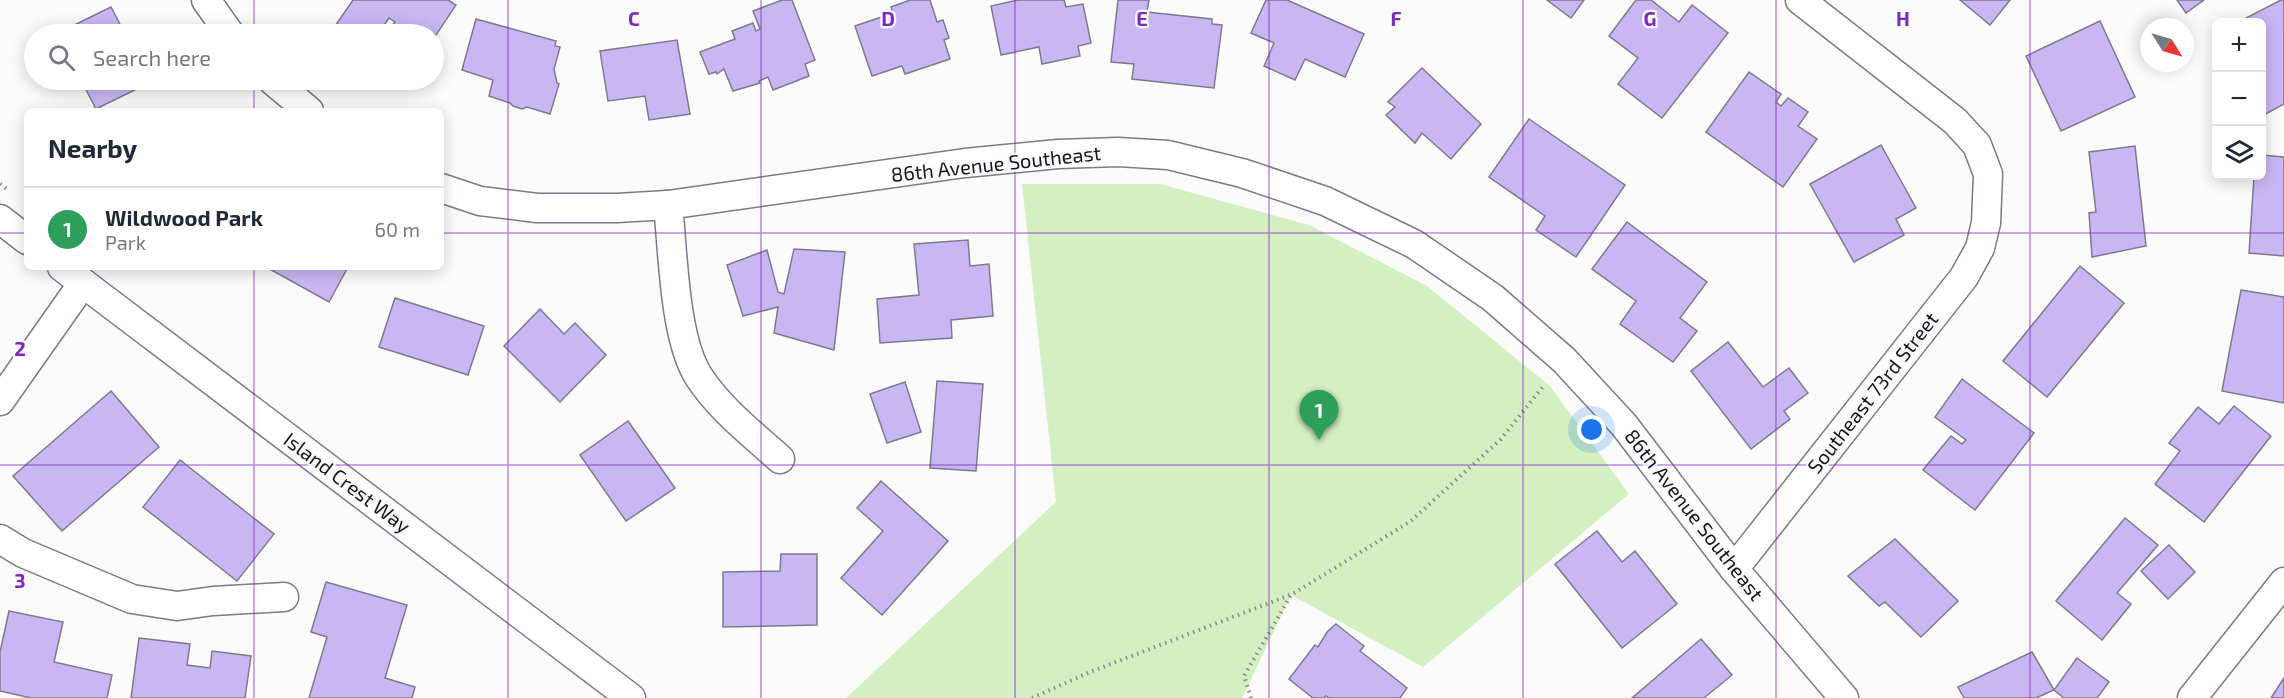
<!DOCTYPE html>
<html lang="en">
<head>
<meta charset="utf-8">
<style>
  body { margin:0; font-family:"Exo 2",sans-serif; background:#f6f6f7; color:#1f2937 }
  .controls { position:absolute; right:18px; top:18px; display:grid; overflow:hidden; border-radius:9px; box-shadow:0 3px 15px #0003 }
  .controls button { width:54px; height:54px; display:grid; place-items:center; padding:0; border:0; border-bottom:2px solid #e0e1e3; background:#fff; color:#1f2937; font:30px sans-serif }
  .compass { position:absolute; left:2140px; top:18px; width:54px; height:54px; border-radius:50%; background:#fff; box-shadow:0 3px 15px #0003; rotate:127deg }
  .you { position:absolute; left:1592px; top:430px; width:21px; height:21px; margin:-15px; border:4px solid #fff; border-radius:50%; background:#1a73e8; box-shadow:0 0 0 9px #1a73e833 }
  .badge { display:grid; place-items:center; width:39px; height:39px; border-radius:50%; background:#111827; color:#fff; font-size:20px; font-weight:700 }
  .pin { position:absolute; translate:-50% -50px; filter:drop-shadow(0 2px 3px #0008) }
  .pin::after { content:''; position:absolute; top:32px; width:21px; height:18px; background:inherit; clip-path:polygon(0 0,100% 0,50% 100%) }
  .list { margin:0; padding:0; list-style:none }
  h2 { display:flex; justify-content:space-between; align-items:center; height:78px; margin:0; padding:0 24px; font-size:26px }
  h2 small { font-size:20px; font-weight:400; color:#747a83 }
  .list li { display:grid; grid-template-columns:39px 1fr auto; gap:18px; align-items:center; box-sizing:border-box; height:84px; padding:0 24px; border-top:2px solid #e0e1e3 }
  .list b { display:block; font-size:22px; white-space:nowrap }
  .list p { margin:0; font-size:20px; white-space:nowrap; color:#747a83 }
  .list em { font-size:20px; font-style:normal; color:#747a83 }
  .icon { flex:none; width:33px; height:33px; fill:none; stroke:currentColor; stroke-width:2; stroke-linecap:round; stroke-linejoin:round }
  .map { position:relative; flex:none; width:2284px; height:698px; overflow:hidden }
  .search { position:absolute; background:#fff; box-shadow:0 3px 15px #0003; left:24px; top:24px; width:420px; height:66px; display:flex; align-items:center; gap:15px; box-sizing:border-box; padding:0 21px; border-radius:33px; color:#747a83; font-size:22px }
  .panel { position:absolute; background:#fff; box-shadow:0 3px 15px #0003; left:24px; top:108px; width:420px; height:162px; border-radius:9px }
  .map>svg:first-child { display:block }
</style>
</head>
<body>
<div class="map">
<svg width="2284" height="698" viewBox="0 0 2284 698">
  <rect width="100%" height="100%" fill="#fbfbfb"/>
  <path fill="#d4efc1" d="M1022,184H1160L1309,225L1427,286L1550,386L1629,494L1423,667L1291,595L1242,698H846L1056,502Z"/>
  <g fill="#c9b7f4" stroke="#7f798f" stroke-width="1.5">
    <path d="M353,0H448L456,5L434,38V34H389L387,33L395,22L389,18L378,34H342L333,29Z"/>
    <path d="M782,0H792L815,60L805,64L809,76L773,90L768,77L759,81L760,83L733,91L724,69L717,74L716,72L709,74L700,52L735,39L732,31L753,23L756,31L760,29L753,11Z"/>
    <path d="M910,0H930L937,22L943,20L949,38L944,40L950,59L905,74L902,66L872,76L855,26L893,13L891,7Z"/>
    <path d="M1018,0H1064L1066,7L1083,4L1091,43L1078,46L1080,56L1042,64L1039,47L1001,55L991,6Z"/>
    <path d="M1118,0H1149L1147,12L1212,19V24L1222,25L1214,88L1132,79L1134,64L1111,62Z"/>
    <path d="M1266,0H1287L1364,34L1345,77L1305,59L1295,80L1264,66L1274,43L1251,33Z"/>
    <path d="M1547,0H1584L1571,18Z"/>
    <path d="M1636,0H1651L1679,22L1692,5L1728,33L1662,118L1618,84L1638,58L1609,36Z"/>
    <path d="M1960,0H2010L1990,25Z"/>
    <path d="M2177,0H2204L2186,13Z"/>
    <path d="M2281,0H2284V104L2262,116V22H2248L2246,18Z"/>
    <path d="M111,7L125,34H59L58,33Z"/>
    <path d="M476,19L556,41L555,46L560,47L554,69L557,83L559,84L550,114L527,107L522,109L513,106L510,103L489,96L493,80L462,70Z"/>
    <path d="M2100,21L2135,97L2061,131L2026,56Z"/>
    <path d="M677,40L690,114L649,120L645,96L608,101L600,51Z"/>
    <path d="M1422,68L1481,124L1451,159L1422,133L1415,143L1386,115L1395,107L1388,102Z"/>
    <path d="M1749,72L1781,94L1776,102L1781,106L1788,98L1808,112L1798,126L1817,139L1783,187L1706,132Z"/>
    <path d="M81,80H147L149,83L96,109Z"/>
    <path d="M1529,119L1625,185L1576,257L1536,230L1545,216L1489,177Z"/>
    <path d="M1881,145L1916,208L1896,219L1904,235L1854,262L1810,184Z"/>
    <path d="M2135,146L2146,246L2092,257L2089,213L2096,212L2089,152Z"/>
    <path d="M2262,155L2284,157V256L2249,253L2254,176H2262Z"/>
    <path d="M1627,222L1707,282L1680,318L1697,331L1673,362L1620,324L1636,301L1592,269Z"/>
    <path d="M968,240L970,266L989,264L993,316L951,320L952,338L880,343L877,299L919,295L914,244Z"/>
    <path d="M794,249L845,252L834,350L774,333L778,307L743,316L727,265L767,250L778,292L784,294Z"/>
    <path d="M2080,266L2124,303L2047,397L2003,361Z"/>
    <path d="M266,267H348L329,302Z"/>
    <path d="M2241,290L2284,297V403L2222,391Z"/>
    <path d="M395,298L484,326L468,375L379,347Z"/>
    <path d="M540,309L564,334L575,323L606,355L560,402L504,346Z"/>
    <path d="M1728,342L1763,387L1789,368L1808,393L1784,411L1790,419L1751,449L1691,371Z"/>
    <path d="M1962,379L2034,433L1975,510L1923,470L1951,436L1962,444L1966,440L1935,417Z"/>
    <path d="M937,381L983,384L976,471L930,468Z"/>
    <path d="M905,382L921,432L887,443L870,394Z"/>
    <path d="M111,391L159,447L62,531L13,476Z"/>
    <path d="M2234,406L2271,436L2204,522L2155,484L2180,451L2169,443L2198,407L2219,424Z"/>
    <path d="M628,421L675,488L626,521L580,455Z"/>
    <path d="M180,460L274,534L237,581L143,507Z"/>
    <path d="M881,481L948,541L882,615L841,578L883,531L857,508Z"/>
    <path d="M2125,518L2158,545L2117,593L2131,604L2102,640L2056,601Z"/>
    <path d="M1597,531L1622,562L1635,551L1677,604L1622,648L1555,564Z"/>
    <path d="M1895,539L1958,601L1921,637L1885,602L1879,606L1848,576Z"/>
    <path d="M2169,545L2195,572L2168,599L2141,571Z"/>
    <path d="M781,554H817V625L723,627V572L780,571Z"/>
    <path d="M326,582L407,605L385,678L415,687L412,698H309L327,637L311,632Z"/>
    <path d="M9,611L63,622L54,662L112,675L107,698H31L0,691V652Z"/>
    <path d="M1336,624L1364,646L1360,651L1407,688L1400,698H1329L1326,696L1324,698H1313L1289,679L1315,645L1318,647L1327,632Z"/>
    <path d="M139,638L190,644L187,665L210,668L212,651L251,656L245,698H131Z"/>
    <path d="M1701,639L1732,675L1704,698H1632Z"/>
    <path d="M2032,652L2054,690L2036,698H1964L1958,687Z"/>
    <path d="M2077,658L2109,682L2097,698H2064L2054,690Z"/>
    <path d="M2284,678V698H2271Z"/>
  </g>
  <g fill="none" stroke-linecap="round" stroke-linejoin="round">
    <defs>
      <g id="street">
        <path d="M206,0L230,34"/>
        <path d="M272,80L309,111"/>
        <path d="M441,188L480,201L537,208H617L668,205L965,163L1058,154L1118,152L1168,155L1242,173L1325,201L1414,244L1493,298L1564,360L1624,425L1734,569L1844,698"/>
        <path d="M668,205C673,251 674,339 699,377C720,409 751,433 780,459"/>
        <path d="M0,219L27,240"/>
        <path d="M62,267L631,698"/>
        <path d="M0,401L83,283"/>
        <path d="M0,539L23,553L132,599L177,606L213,601L284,597"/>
        <path d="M1734,569L1964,277L1980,248L1986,223L1988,174L1977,145L1955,121L1800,0"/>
        <path d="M2192,698L2284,582"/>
      </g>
    </defs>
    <use href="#street" stroke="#7e788e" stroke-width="31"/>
    <g stroke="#8b8a8e" stroke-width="4" stroke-dasharray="1.5 4.5" stroke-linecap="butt">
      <path d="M0,184L7,189"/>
      <path d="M1032,698L1090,672L1290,595"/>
      <path d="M1251,698L1244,676L1291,595L1411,521L1501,439L1545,384"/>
    </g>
    <use href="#street" stroke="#fff" stroke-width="28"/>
  </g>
  <path fill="none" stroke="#7b2cbf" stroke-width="1.5" stroke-opacity="0.55" d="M254,0V34M508,0V698M761,0V698M1015,0V698M1269,0V698M1523,0V698M1776,0V698M2030,0V698M254,80V111M0,233H27M441,233H2284M254,267V698M0,465H2284"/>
  <g text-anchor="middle" stroke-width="4.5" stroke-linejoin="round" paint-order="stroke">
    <g font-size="20" fill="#17151e" stroke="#fbfbfb">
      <text transform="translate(996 164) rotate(-6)" y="7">86th Avenue Southeast</text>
      <text transform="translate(1873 393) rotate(-52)" y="7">Southeast 73rd Street</text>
      <text transform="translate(347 483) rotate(37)" y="7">Island Crest Way</text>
      <text transform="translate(1694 515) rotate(52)" y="7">86th Avenue Southeast</text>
    </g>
  </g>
  <g font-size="20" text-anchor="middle" font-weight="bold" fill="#7b2cbf" stroke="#fbfbfb" stroke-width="4.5" stroke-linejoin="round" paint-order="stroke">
    <text x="634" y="26">C</text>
    <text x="888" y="26">D</text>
    <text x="1142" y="26">E</text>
    <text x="1396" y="26">F</text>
    <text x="1650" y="26">G</text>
    <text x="1903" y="26">H</text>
    <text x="20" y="356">2</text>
    <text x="20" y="588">3</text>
  </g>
</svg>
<div class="controls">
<button>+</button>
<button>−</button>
<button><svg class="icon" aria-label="layers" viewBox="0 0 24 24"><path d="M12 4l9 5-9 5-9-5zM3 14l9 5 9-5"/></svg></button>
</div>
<svg class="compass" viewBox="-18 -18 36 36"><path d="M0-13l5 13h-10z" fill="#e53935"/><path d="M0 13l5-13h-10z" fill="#747a83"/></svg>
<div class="you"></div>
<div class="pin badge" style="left:1319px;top:440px;background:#2e9e5b">1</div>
<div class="search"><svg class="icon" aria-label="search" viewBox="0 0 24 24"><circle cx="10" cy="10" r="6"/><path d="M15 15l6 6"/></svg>Search here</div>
<section class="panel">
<h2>Nearby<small></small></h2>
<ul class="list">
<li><span class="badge" style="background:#2e9e5b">1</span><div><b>Wildwood Park</b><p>Park</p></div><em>60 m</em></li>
</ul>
</section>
</div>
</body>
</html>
